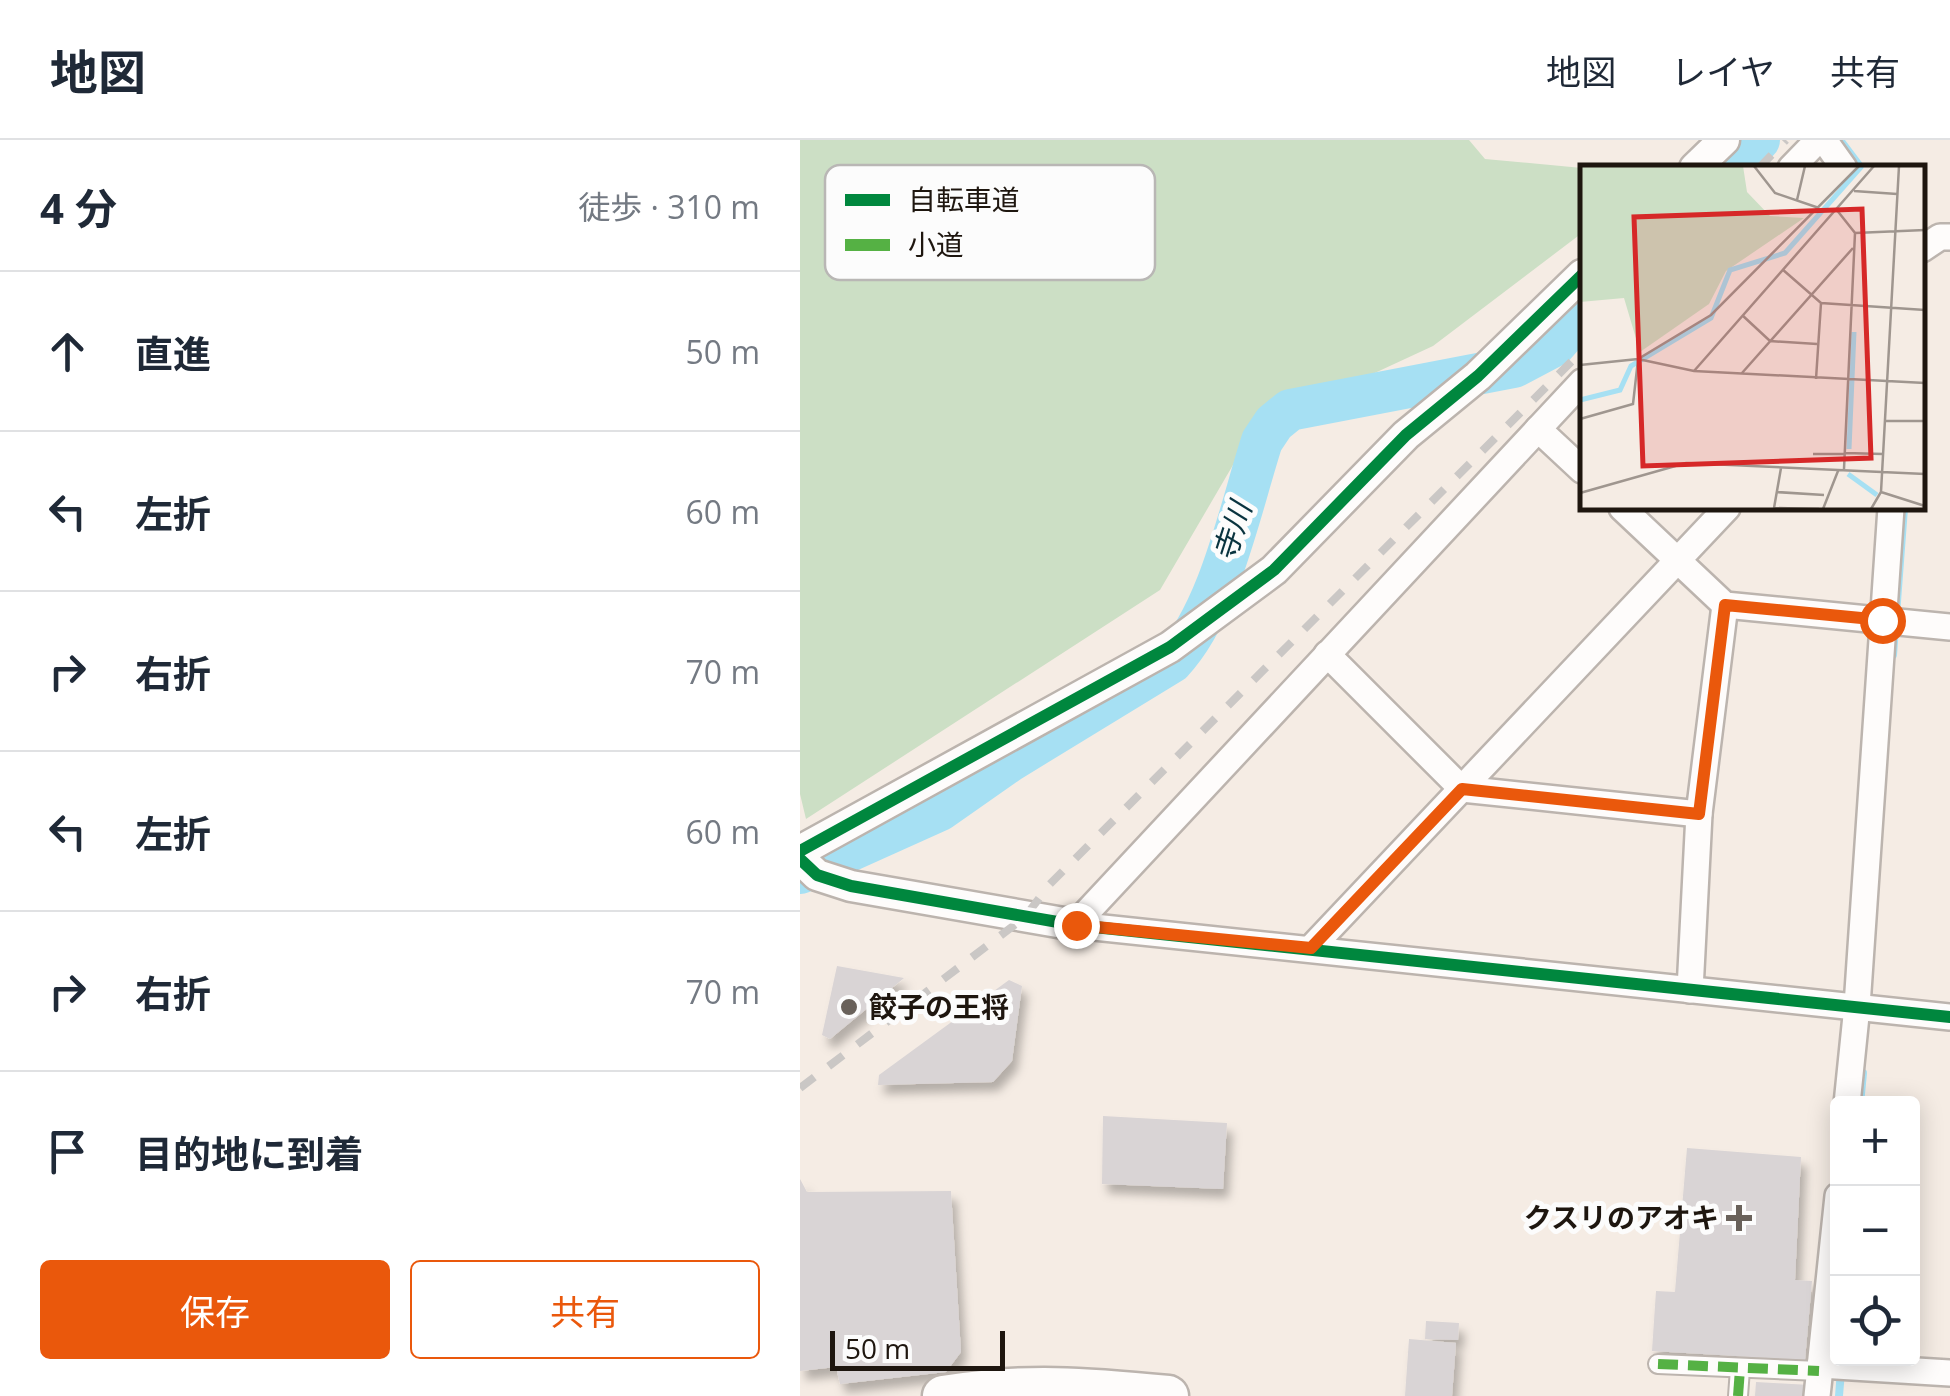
<!DOCTYPE html>
<html lang="ja">
<head>
<meta charset="utf-8">
<style>
  body { margin:0; font-family:"Open Sans","Noto Sans JP",sans-serif; background:#f2f2f3; color:#1f2937 }
  .controls { position:absolute; right:30px; bottom:30px; display:grid; overflow:hidden; border-radius:10px; box-shadow:0 5px 25px #0003 }
  .controls button { width:90px; height:90px; display:grid; place-items:center; padding:0; border:0; border-bottom:2px solid #e0e1e3; background:#fff; color:#1f2937; font:50px sans-serif }
  .scale { position:absolute; left:30px; bottom:25px; width:175px; box-sizing:border-box; padding-left:10px; border:5px solid #1e160f; border-top:0; font-size:28px; line-height:35px; white-space:nowrap; color:#1e160f; -webkit-text-stroke:8px #fcfcfc; paint-order:stroke }
  .stop { position:absolute; width:30px; height:30px; margin:-22px; border:8px solid #ea580c; border-radius:50%; background:#fff }
  .stop.end { background:#ea580c; border-color:#fff; box-shadow:0 2px 10px #0008 }
  .list { margin:0; padding:0; list-style:none }
  h2 { display:flex; justify-content:space-between; align-items:center; height:130px; margin:0; padding:0 40px; font-size:42px }
  h2 small { font-size:32px; font-weight:400; color:#747a83 }
  .list li { display:grid; grid-template-columns:65px 1fr auto; gap:30px; align-items:center; box-sizing:border-box; height:160px; padding:0 40px; border-top:2px solid #e0e1e3 }
  .list b { display:block; font-size:38px; white-space:nowrap }
  .list em { font-size:32px; font-style:normal; color:#747a83 }
  .actions { display:flex; gap:20px; padding:30px 40px }
  .actions a { flex:1; padding:22px 0; border:2px solid #ea580c; border-radius:10px; text-align:center; font-size:35px; color:#ea580c }
  .actions .main { background:#ea580c; color:#fff }
  .icon { flex:none; width:55px; height:55px; fill:none; stroke:currentColor; stroke-width:2; stroke-linecap:round; stroke-linejoin:round }
  .map { position:relative; flex:none; width:1150px; height:1256px; overflow:hidden }
  header { display:flex; align-items:center; gap:60px; box-sizing:border-box; height:140px; padding:0 50px; background:#fff; border-bottom:2px solid #e0e1e3 }
  header strong { font-size:48px }
  nav { display:flex; gap:55px; margin-inline-start:auto; font-size:35px }
  main { display:flex }
  aside { flex:1; background:#fff }
  .map>svg:first-child { display:block }
</style>
</head>
<body>
<header>
<strong>地図</strong>
<nav><a>地図</a><a>レイヤ</a><a>共有</a></nav>
</header>
<main>
<aside>
<h2>4 分<small>徒歩 · 310 m</small></h2>
<ul class="list">
<li><svg class="icon" aria-label="ahead" viewBox="0 0 24 24"><path d="M12 20V5M6 11l6-6 6 6"/></svg><div><b>直進</b></div><em>50 m</em></li>
<li><svg class="icon" aria-label="left" viewBox="0 0 24 24"><path d="M17 20v-9H6M10 6l-5 5 5 5"/></svg><div><b>左折</b></div><em>60 m</em></li>
<li><svg class="icon" aria-label="right" viewBox="0 0 24 24"><path d="M7 20v-9h11M14 6l5 5-5 5"/></svg><div><b>右折</b></div><em>70 m</em></li>
<li><svg class="icon" aria-label="left" viewBox="0 0 24 24"><path d="M17 20v-9H6M10 6l-5 5 5 5"/></svg><div><b>左折</b></div><em>60 m</em></li>
<li><svg class="icon" aria-label="right" viewBox="0 0 24 24"><path d="M7 20v-9h11M14 6l5 5-5 5"/></svg><div><b>右折</b></div><em>70 m</em></li>
<li><svg class="icon" aria-label="arrive" viewBox="0 0 24 24"><path d="M6 21V4h12l-3 4 3 4H6"/></svg><div><b>目的地に到着</b></div></li>
</ul>
<div class="actions"><a class="main">保存</a><a>共有</a></div>
</aside>
<div class="map">
<svg width="1150" height="1256" viewBox="0 0 1150 1256">
  <defs>
    <filter id="shadow"><feDropShadow dx="5.5" dy="9" stdDeviation="5" flood-color="#0004"/></filter>
  </defs>
  <rect width="100%" height="100%" fill="#f5ece4"/>
  <path fill="#ccdfc5" d="M0,0H669L685,19L782,28V93L633,206L454,289L360,450L6,679L0,654Z"/>
  <g fill="none" stroke-linecap="round" stroke-linejoin="round">
    <g stroke="#a6e0f3" stroke-width="8">
      <path d="M1040,0L1061,28"/>
      <path d="M1093,515L1104,368"/>
      <path d="M1060,964L1063,933"/>
      <path d="M1039,1256L1041,1231"/>
    </g>
    <g stroke="#a6e0f3" stroke-width="42">
      <path d="M931,28L959,0"/>
      <path d="M0,733L140,670L210,621L372,522C420,471 440,369 462,301L474,283L490,270L714,227L754,206L782,174"/>
    </g>
  </g>
  <g fill="#d9d4d5" filter="url(#shadow)">
    <path d="M37,826L104,838L30,899L22,895Z"/>
    <path d="M209,840L222,846L212,921L193,942L78,945L79,935Z"/>
    <path d="M303,976L427,983L423,1049L302,1044Z"/>
    <path d="M887,1008L1001,1017L995,1140L1012,1141L1005,1220L852,1211L856,1151L875,1152Z"/>
    <path d="M0,1039L7,1052L151,1051L161,1212L146,1232L40,1244L36,1227L0,1231Z"/>
    <path d="M626,1181L659,1183L658,1200L625,1199Z"/>
    <path d="M609,1199L656,1203L652,1256H605Z"/>
    <path d="M956,1242L1010,1245V1256H955Z"/>
  </g>
  <g fill="none" stroke-linecap="round" stroke-linejoin="round">
    <defs>
      <g id="pedestrian">
        <path d="M858,1224L1019,1231"/>
        <path d="M938,1256L940,1229"/>
      </g>
      <g id="minor">
        <path d="M1024,0L1044,28"/>
        <path d="M991,28L1018,0"/>
        <path d="M1122,109L1140,97H1150"/>
        <path d="M738,289L782,330"/>
        <path d="M822,368L925,465L1150,487"/>
        <path d="M527,514L662,649L899,674"/>
        <path d="M275,785L1150,877"/>
        <path d="M275,785L782,242"/>
        <path d="M511,808L927,368"/>
        <path d="M890,850L899,674L925,465"/>
        <path d="M1047,964L1057,866L1091,368"/>
        <path d="M1020,1225L1150,1233"/>
        <path d="M1017,1256L1038,1056"/>
      </g>
      <g id="tertiary">
        <path d="M895,28L924,0"/>
        <path d="M0,711L370,507L474,430L606,295L678,236L782,135"/>
        <path d="M0,719L17,735L51,746L275,785"/>
      </g>
      <path id="primary" d="M143,1256C224,1243 288,1248 368,1256"/>
    </defs>
    <use href="#pedestrian" stroke="#bcb4ae" stroke-width="22"/>
    <use href="#minor" stroke="#bcb4ae" stroke-width="30"/>
    <use href="#tertiary" stroke="#bcb4ae" stroke-width="35"/>
    <use href="#primary" stroke="#bcb4ae" stroke-width="45"/>
    <use href="#pedestrian" stroke="#fefcfb" stroke-width="18"/>
    <use href="#minor" stroke="#fefcfb" stroke-width="25"/>
    <use href="#tertiary" stroke="#fefcfb" stroke-width="30"/>
    <use href="#primary" stroke="#fefcfb" stroke-width="40"/>
    <g stroke="#cac7c5" stroke-width="8" stroke-dasharray="18 18" stroke-linecap="butt">
      <path d="M959,28L986,0"/>
      <path d="M0,948L225,777L249,745L782,211"/>
    </g>
    <g stroke="#55b144" stroke-width="10" stroke-dasharray="20 10" stroke-linecap="butt">
      <path d="M858,1224L1019,1231"/>
      <path d="M938,1256L940,1229"/>
    </g>
    <defs>
      <g id="cycleway">
        <path d="M0,711L370,507L474,430L606,295L678,236L782,135"/>
        <path d="M0,719L17,735L51,746L275,785L1150,877"/>
      </g>
    </defs>
    <use href="#cycleway" stroke="#fcfcfc" stroke-width="19"/>
    <use href="#cycleway" stroke="#00873e" stroke-width="12"/>
  </g>
  <g fill="none" stroke-linecap="round" stroke-linejoin="round">
    <path stroke="#ea580c" stroke-width="12" d="M276,785L511,808L662,649L899,674L925,465L1082,480"/>
  </g>
  <g fill="#69615a" stroke="#fcfcfc" stroke-width="4">
    <circle cx="49" cy="867" r="10"/>
    <path d="M934 1063h10v10h10v10h-10v10h-10v-10h-10v-10h10z"/>
  </g>
  <g text-anchor="middle" stroke-width="10" stroke-linejoin="round" paint-order="stroke">
    <g font-size="28" font-weight="bold" fill="#1e160f" stroke="#fcfcfc" text-anchor="start">
      <text x="69" y="877">餃子の王将</text>
      <text x="919" y="1088" text-anchor="end">クスリのアオキ</text>
    </g>
    <g font-size="30" font-style="italic" fill="#09333f" stroke="#fcfcfc">
      <text transform="translate(433 392) rotate(-72)" y="10">寺川</text>
    </g>
  </g>
  <g transform="translate(780 25)">
    <rect width="345" height="345" fill="#f5ece4"/>
    <path d="M0,1H163L167,27L190,51L224,53L146,106L129,139L60,187L44,133L0,137Z" fill="#ccdfc5"/>
    <path fill="none" stroke="#a6e0f3" stroke-width="5" d="M0,235L40,225L51,201L131,153L150,105L205,88L282,1M269,284L274,167M268,309L297,330"/>
    <path fill="none" stroke="#9f968f" stroke-width="2.5" d="M174,1L195,28L239,43M274,26L317,29M217,35L225,1M256,44L275,68L264,304M275,68L345,65M202,104L241,138L345,145M162,150L190,176L237,179M345,172V248M58,194L114,206L345,218M0,200L58,194L131,150L279,1M114,206L294,1M162,208L273,83M236,214L241,138M0,254L53,239L58,195M306,256H345M265,288L303,289M233,289H265M196,327L244,330M301,327L345,341M0,328L106,298L345,309M194,343L239,344M194,343L201,303M243,344L258,306M291,344L301,327L319,1"/>
    <path fill="#d62828" fill-opacity="0.15" stroke="#d62828" stroke-width="5" d="M282,44L291,293L63,301L54,52Z"/>
    <rect width="345" height="345" fill="none" stroke="#1e160f" stroke-width="5"/>
  </g>
  <rect x="25" y="25" width="330" height="115" rx="15" fill="#fcfcfc" stroke="#b9b7b5" stroke-width="2.5"/>
  <rect x="45" y="54" width="45" height="12" fill="#00873e"/>
  <rect x="45" y="99" width="45" height="12" fill="#55b144"/>
  <g font-size="28" fill="#1e160f">
    <text x="108" y="70">自転車道</text>
    <text x="108" y="115">小道</text>
  </g>
</svg>
<div class="controls">
<button>+</button>
<button>−</button>
<button><svg class="icon" aria-label="locate" viewBox="0 0 24 24"><circle cx="12" cy="12" r="6"/><path d="M12 2v4M12 18v4M2 12h4M18 12h4"/></svg></button>
</div>
<div class="scale">50 m</div>
<div class="stop" style="left:1082px;top:480px"></div>
<div class="stop end" style="left:276px;top:785px"></div>
</div>
</main>
</body>
</html>
